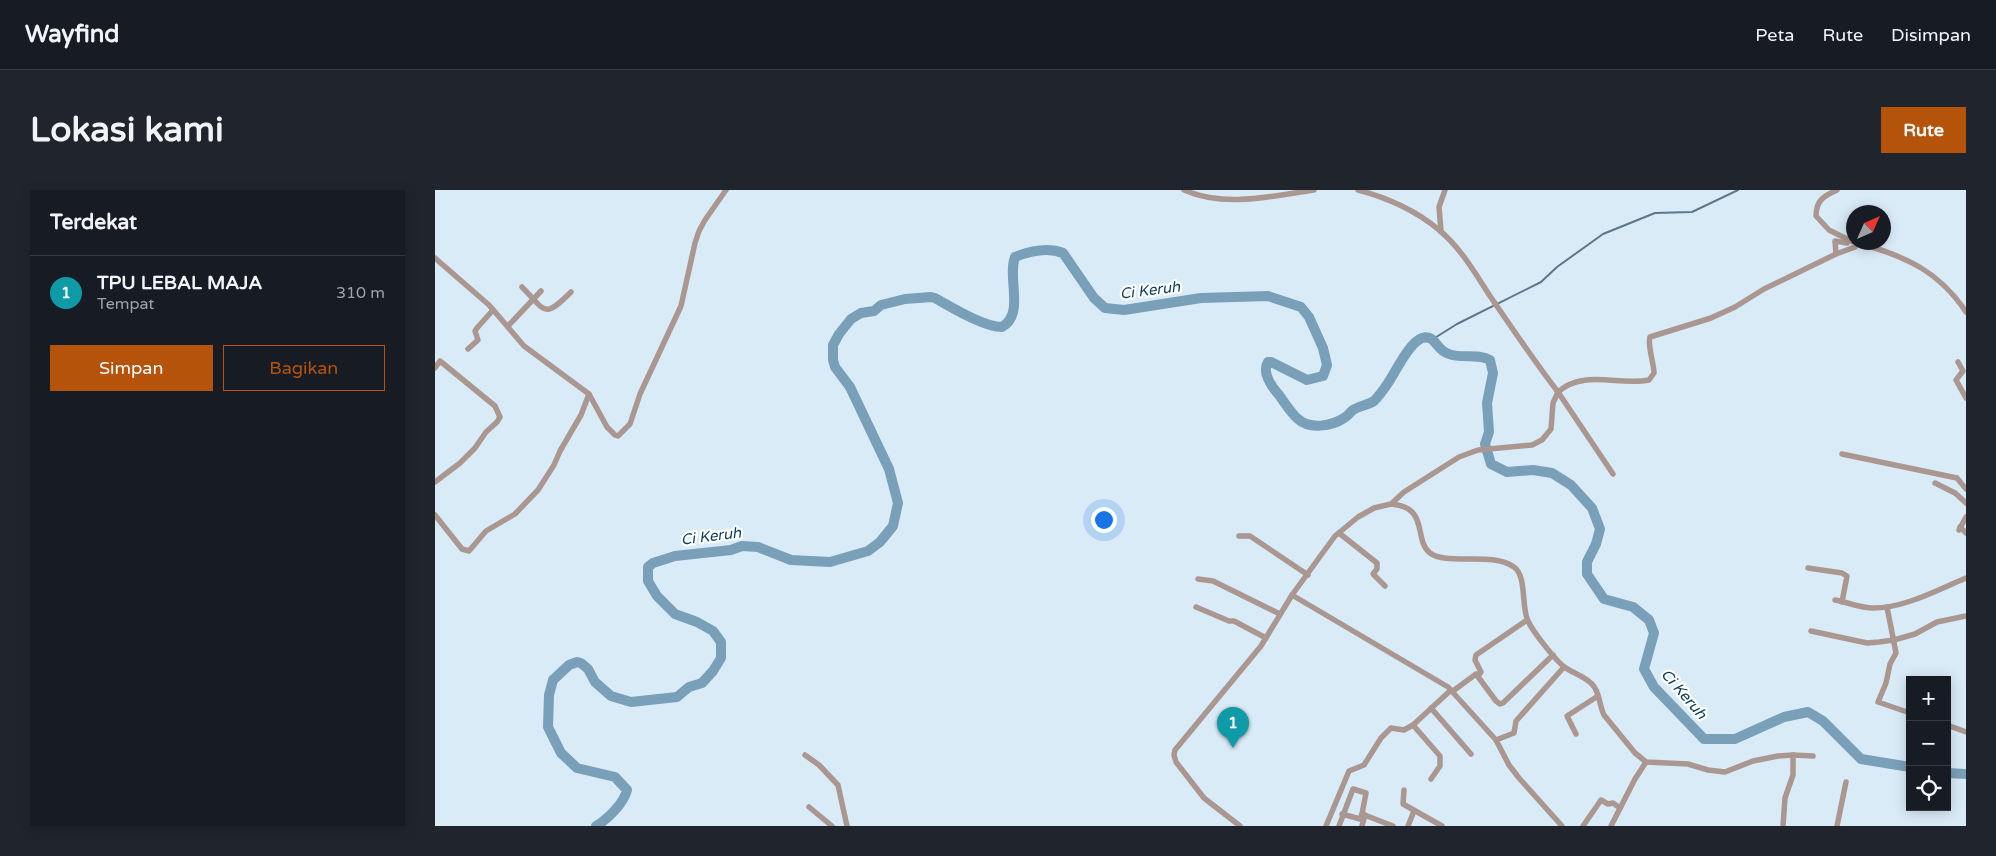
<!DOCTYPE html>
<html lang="id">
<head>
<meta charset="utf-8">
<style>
  body { margin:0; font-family:"Varela Round",sans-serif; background:#20242c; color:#f1f3f6 }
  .controls { position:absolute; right:15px; bottom:15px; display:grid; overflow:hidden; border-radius:0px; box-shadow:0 2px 12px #0003 }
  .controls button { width:45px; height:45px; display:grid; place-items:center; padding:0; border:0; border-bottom:1px solid #363941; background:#171b24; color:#f1f3f6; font:25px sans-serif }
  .compass { position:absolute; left:1411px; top:15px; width:45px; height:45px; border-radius:50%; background:#171b24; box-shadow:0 2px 12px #0003; rotate:45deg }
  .you { position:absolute; left:668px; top:329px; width:18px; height:18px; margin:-12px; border:4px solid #fff; border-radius:50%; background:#1a73e8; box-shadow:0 0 0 8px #1a73e833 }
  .badge { display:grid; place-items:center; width:32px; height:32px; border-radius:50%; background:#b45309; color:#fff; font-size:16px; font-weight:700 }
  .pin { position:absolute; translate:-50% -41px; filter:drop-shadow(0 1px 2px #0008) }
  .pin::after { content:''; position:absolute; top:26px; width:18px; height:15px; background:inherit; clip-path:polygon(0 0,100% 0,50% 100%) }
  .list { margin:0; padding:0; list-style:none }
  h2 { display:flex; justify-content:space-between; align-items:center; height:65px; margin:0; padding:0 20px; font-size:21px }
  h2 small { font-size:16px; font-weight:400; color:#9ea1a6 }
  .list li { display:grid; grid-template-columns:32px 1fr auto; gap:15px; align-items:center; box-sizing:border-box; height:75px; padding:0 20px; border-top:1px solid #363941 }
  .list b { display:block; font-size:19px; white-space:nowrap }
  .list p { margin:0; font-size:16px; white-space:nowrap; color:#9ea1a6 }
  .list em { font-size:16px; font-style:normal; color:#9ea1a6 }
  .actions { display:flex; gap:10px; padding:15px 20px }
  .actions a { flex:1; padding:11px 0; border:1px solid #b45309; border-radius:0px; text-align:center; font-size:18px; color:#b45309 }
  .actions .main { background:#b45309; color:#fff }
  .icon { flex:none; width:28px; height:28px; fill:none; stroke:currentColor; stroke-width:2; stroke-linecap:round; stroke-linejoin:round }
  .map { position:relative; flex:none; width:1531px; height:636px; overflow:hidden; border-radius:0px }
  header { display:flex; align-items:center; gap:30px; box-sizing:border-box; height:70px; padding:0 25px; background:#171b24; border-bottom:1px solid #363941 }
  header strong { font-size:24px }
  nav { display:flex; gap:28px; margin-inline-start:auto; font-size:18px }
  .intro { display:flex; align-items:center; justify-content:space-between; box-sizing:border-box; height:120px; padding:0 30px }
  h1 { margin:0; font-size:35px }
  .button { padding:12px 22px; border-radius:0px; background:#b45309; color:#fff; font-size:18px; font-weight:700 }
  main { display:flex; gap:30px; padding:0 30px }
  aside { flex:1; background:#171b24; border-radius:0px; box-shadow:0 2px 12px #0003 }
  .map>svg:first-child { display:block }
</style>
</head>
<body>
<header>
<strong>Wayfind</strong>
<nav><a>Peta</a><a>Rute</a><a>Disimpan</a></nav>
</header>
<div class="intro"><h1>Lokasi kami</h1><a class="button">Rute</a></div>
<main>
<aside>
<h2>Terdekat<small></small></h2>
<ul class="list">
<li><span class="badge" style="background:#0f9aa8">1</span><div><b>TPU LEBAL MAJA</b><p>Tempat</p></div><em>310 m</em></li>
</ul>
<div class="actions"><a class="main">Simpan</a><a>Bagikan</a></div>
</aside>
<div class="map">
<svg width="1531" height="636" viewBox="0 0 1531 636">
  <rect width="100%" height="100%" fill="#daebf8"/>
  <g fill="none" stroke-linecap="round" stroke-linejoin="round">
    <path stroke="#5b778a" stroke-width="2" d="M998,149L1022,134L1106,92L1122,77L1168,44L1220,23L1257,22L1303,0"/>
    <g stroke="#7a9fb9" stroke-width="10">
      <path d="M1512,583L1531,584"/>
      <path d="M161,636C173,629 189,613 192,600L180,587L142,578L126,563L113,537L114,505L118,490L134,475L142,472L146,473L153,479L160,492L176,506L196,512L242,507L254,497L267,493L278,481L286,468V452L278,441L262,432L240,424L222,406L213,391V377L218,373L240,366L296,360L307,356L323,357L356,370L395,372L433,361L445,352L458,336L463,313L454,279L415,197L400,177L398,170V155L404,144L416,129L426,123L439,121L446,115L470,109L496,107L500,108C516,117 549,137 567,137C590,124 572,88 580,67C595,61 612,57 628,63L659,108L670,118L689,120L766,108L833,106L866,117L874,127L888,158L892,175L888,186L872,190L836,172H833C826,183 837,197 844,205C850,213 856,223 863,229C875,240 897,236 909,228C913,226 915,222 918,220C924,216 933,215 939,211C944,206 949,199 953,193C961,181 974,153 987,148C1001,144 1000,160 1014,164C1026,169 1043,163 1055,170L1058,183L1052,213L1054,242L1050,254L1056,274L1072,282L1098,280L1117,283L1136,295L1157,318L1165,339L1161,354L1152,372V384L1169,409L1198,417L1214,430L1219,443L1209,479L1219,497L1269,549H1300L1349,527L1373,522L1388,531L1426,569L1475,577"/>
    </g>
    <g stroke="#ab9792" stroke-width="5.5">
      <path d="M749,0C790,18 837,6 879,0"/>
      <path d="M923,0C951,7 982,21 1004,40C1025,57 1040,83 1055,106C1077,138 1099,171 1123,202C1148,179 1184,196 1214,190L1219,183C1219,173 1212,155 1215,147L1276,128L1300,117L1329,99L1401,64L1420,57L1423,53C1470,66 1504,81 1531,122"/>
      <path d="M1402,0C1389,6 1381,10 1381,26L1394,40L1418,52"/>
      <path d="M1006,41L1004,17L1010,0"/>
      <path d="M1401,64L1400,51L1412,53"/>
      <path d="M0,68L54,115L89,156L154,204L172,237L180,245L183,246L195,234L205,204L246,116L260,53L264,41L270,30L291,0"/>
      <path d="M87,97C111,121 108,130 136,102"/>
      <path d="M73,136L106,101"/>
      <path d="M33,159L43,150L40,141L42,138L58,120"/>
      <path d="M1523,172L1528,181L1521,190L1531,208"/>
      <path d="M0,178L5,171L60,216L65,227L62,232L51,242L40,258L25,273L0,292"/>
      <path d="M1407,264L1522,288L1531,299"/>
      <path d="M1500,293L1520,303L1531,313"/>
      <path d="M956,314C995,317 978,350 995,363C1012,376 1057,361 1079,377C1092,386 1086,417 1093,431C1098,442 1119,468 1128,476C1137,483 1148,485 1157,494C1165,502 1164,515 1169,525L1200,563L1211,572L1253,574L1273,580L1290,582L1318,571L1343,566L1358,565L1378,566"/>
      <path d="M0,325L27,359L34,361L51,341L80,324L103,300L119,275L125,261L146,225L154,204"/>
      <path d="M1525,337L1531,343"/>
      <path d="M1524,340L1531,327"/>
      <path d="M904,343L942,373V379L938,384L950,396"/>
      <path d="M804,346H815L873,385"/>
      <path d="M1373,378L1407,383L1412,386L1407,412"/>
      <path d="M763,389L778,391L845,424"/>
      <path d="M857,405L1013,497L1061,550L1074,575L1084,588L1127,636"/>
      <path d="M1400,410C1412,412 1425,418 1438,418C1470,418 1502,400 1531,388"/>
      <path d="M761,417L794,431H799L831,448"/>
      <path d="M1452,417L1461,463L1455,474L1451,493L1443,512L1475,523"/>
      <path d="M1376,441L1432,453L1444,452L1459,450L1480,444L1502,432L1531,426"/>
      <path d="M1043,486L1046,482L1040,470L1041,465L1092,430"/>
      <path d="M1018,501L1041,484L1061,511L1065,514L1068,513L1118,465"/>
      <path d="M996,518L1036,564"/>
      <path d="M1512,535L1531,542"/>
      <path d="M1141,544L1132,526L1163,506"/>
      <path d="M1061,550L1079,543L1081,531L1129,477"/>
      <path d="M370,565L384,575L403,595L412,636"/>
      <path d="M996,589L1005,576V566L978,535L1016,500"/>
      <path d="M969,600L968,614L1007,636"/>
      <path d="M374,617L397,636"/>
      <path d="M907,624L925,629L927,624L958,636"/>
      <path d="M805,636L769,608L741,572L739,565L740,560L826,456L857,405L900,346L923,327L939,318L956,314L969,302L1024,267L1043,260L1097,255L1107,250L1116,239L1118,213L1123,202L1178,284"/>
      <path d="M891,636L914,581L929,575L946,548L956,538L969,540L978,535"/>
      <path d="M904,636L918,599L931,603L927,624"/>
      <path d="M927,636L930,625"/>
      <path d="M973,636L979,621"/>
      <path d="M1148,636L1166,610L1173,614L1178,613L1185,618"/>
      <path d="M1176,636L1200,589L1211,572"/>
      <path d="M1348,636L1350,608L1358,585V565"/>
      <path d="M1402,636L1411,592"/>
    </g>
  </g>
  <g text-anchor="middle" stroke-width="4.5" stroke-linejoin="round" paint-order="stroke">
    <g font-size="15" font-style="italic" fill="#0c3c57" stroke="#fff">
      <text transform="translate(715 100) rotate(-7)" y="5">Ci Keruh</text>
      <text transform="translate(276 346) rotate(-7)" y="5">Ci Keruh</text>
      <text transform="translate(1249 504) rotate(49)" y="5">Ci Keruh</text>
    </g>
  </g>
</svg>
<div class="controls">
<button>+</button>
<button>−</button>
<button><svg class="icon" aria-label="locate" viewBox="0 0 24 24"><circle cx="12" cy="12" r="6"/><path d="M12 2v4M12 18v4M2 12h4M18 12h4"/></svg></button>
</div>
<svg class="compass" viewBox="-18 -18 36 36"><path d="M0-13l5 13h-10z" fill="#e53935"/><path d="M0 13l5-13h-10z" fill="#9ea1a6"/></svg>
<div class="you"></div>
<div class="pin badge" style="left:798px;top:558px;background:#0f9aa8">1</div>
</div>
</main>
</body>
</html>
